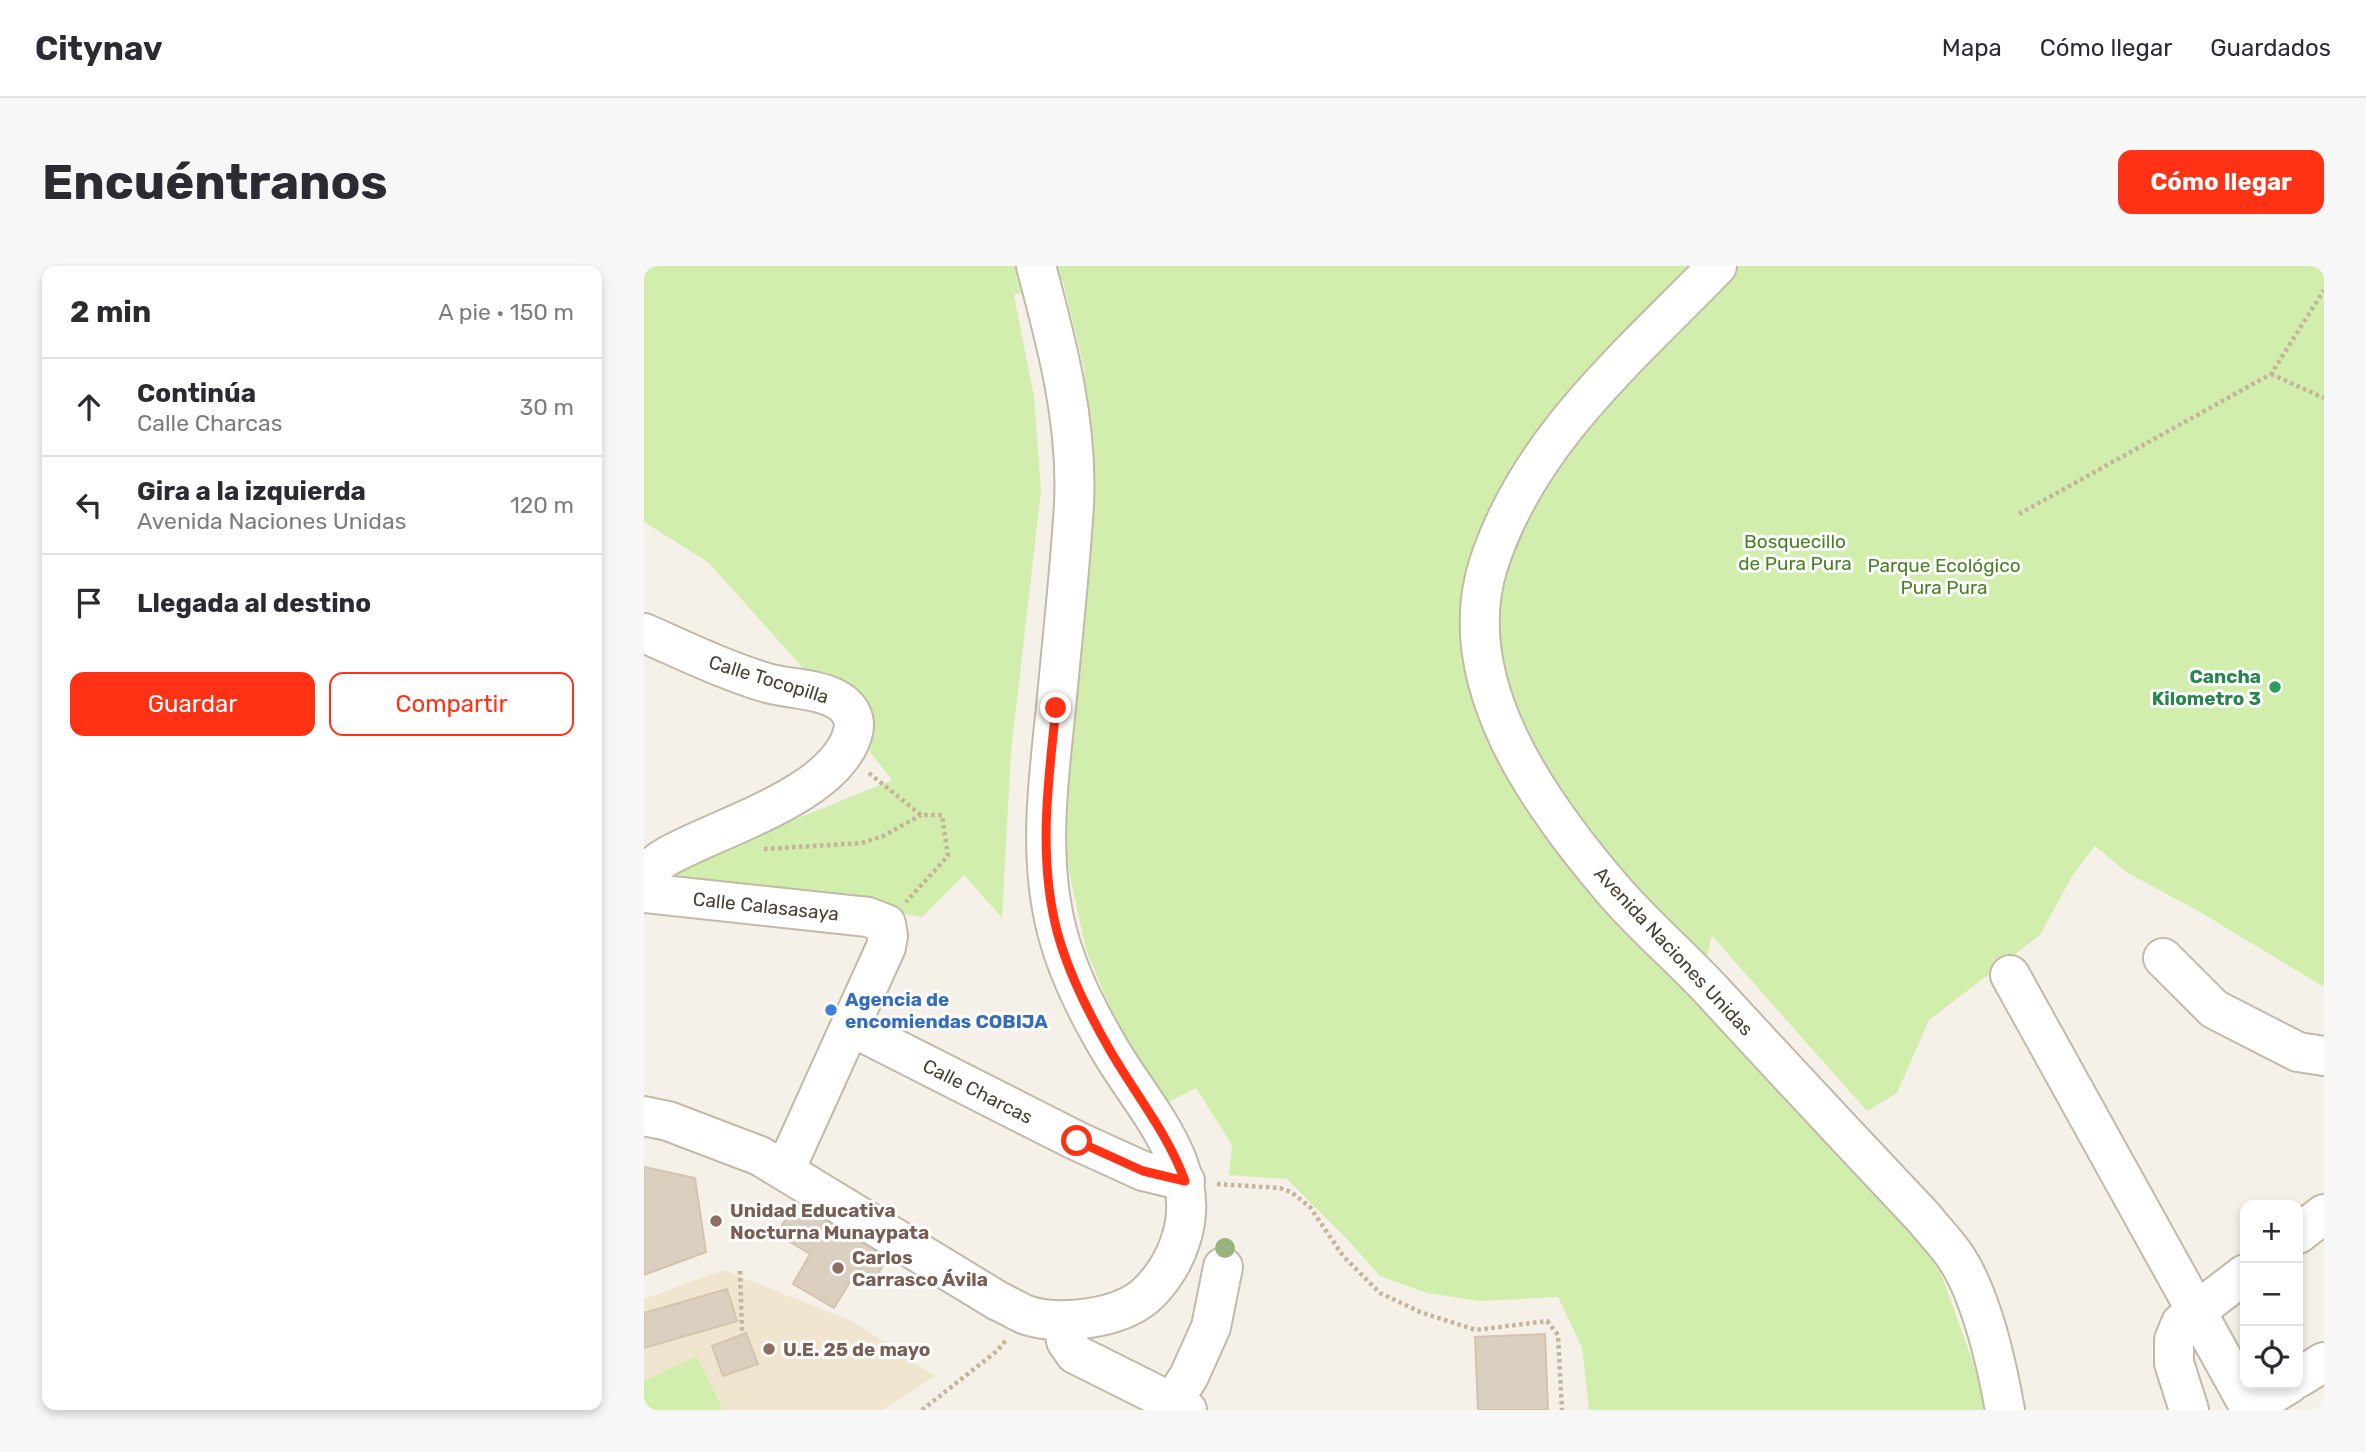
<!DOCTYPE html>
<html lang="es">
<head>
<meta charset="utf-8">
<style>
  body { margin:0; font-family:Rubik,sans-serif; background:#f7f7f7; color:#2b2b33 }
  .controls { position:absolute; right:21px; bottom:21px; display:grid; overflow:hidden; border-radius:14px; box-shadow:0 4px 10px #0003 }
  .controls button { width:63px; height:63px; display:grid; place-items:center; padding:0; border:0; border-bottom:2px solid #e1e1e2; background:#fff; color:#2b2b33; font:35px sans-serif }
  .stop { position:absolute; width:21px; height:21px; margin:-16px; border:5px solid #ff3215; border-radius:50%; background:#fff }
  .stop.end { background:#ff3215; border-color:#fff; box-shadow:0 2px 7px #0008 }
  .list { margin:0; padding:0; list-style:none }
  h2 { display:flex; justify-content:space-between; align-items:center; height:91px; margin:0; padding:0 28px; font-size:30px }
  h2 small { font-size:23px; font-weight:400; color:#7c7c81 }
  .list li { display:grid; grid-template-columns:46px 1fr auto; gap:21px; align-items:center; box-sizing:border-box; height:98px; padding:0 28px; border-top:2px solid #e1e1e2 }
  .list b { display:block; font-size:26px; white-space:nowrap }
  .list p { margin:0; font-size:23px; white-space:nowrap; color:#7c7c81 }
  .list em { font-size:23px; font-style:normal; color:#7c7c81 }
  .actions { display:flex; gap:14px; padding:21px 28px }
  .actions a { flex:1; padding:16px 0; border:2px solid #ff3215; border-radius:14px; text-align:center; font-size:24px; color:#ff3215 }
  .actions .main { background:#ff3215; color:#fff }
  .icon { flex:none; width:38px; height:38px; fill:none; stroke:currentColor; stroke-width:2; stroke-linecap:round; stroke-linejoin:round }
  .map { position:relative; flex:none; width:1680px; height:1144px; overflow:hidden; border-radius:14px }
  header { display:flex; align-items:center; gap:42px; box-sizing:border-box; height:98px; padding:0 35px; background:#fff; border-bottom:2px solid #e1e1e2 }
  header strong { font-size:33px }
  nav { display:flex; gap:38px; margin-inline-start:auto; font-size:24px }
  .intro { display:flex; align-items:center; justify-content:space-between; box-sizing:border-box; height:168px; padding:0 42px }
  h1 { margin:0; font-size:49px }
  .button { padding:18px 32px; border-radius:14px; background:#ff3215; color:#fff; font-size:24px; font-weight:700 }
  main { display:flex; gap:42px; padding:0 42px }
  aside { flex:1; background:#fff; border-radius:14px; box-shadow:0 4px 10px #0003 }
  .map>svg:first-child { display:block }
</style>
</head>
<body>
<header>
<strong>Citynav</strong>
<nav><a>Mapa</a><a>Cómo llegar</a><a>Guardados</a></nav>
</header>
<div class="intro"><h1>Encuéntranos</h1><a class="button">Cómo llegar</a></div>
<main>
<aside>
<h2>2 min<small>A pie · 150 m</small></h2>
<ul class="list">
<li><svg class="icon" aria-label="ahead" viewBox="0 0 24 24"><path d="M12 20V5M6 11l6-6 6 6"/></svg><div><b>Continúa</b><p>Calle Charcas</p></div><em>30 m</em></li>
<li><svg class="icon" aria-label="left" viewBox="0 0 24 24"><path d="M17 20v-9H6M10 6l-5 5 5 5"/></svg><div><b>Gira a la izquierda</b><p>Avenida Naciones Unidas</p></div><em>120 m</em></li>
<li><svg class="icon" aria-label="arrive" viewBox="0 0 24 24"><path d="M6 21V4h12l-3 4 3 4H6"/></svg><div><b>Llegada al destino</b></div></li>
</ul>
<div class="actions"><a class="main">Guardar</a><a>Compartir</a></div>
</aside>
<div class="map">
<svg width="1680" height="1144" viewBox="0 0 1680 1144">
  <rect width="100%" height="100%" fill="#f5f1e8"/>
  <path fill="#f0e6d0" d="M79,1004L210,1056L291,1110L239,1144H0V1033Z"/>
  <g fill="#d2eeac">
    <path d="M0,0H1680V721L1556,646L1482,606L1451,580L1428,610L1396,669L1285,754L1253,827L1223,845L1068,670L1053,729L1212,897L1296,1005L1339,1124L1343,1144H945L938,1082L914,1031L836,1035L783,1027L736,1010L703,973L643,913L585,909L588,879L552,822L520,838L469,748L442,684L422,591V499L449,214L440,102L419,15L370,29L390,131L397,225L367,486L358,652L320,609L278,651L28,611L74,585L248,514L167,411L65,297L0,256Z"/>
    <path d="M53,1090L79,1144H0V1115Z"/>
  </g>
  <g fill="#dbcfbf" stroke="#d4c4ae" stroke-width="2">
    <path d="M0,901L51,912L62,986L0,1009Z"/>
    <path d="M153,934L245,989L231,1013L214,1003L190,1042L149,1018L166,988L133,968Z"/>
    <path d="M83,1023L93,1055L0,1082V1047Z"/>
    <path d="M102,1067L114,1098L79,1110L68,1080Z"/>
    <path d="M901,1068L904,1144H834L831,1071Z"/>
  </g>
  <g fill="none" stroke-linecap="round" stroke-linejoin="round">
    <defs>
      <g id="minor">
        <path d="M1073,0C986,90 885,174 845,297C806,416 897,540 970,625C1001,661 1039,693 1071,728C1140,803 1210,878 1280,952C1290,965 1302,977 1311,990C1337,1028 1353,1099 1361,1144"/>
        <path d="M0,367C41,385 80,404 123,417C145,423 169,422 190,432C204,439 213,451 209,466C193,529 75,561 24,590C14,595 7,603 0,611"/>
        <path d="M0,627L224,651L242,658L244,670L242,681L141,904"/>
        <path d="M1519,692L1570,743L1654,786L1680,790"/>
        <path d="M1366,709L1606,1142L1645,1118"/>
        <path d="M208,761L433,875L499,905L541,915"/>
        <path d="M0,850L24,855L116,890L354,1035C363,1039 373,1045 382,1049C416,1060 474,1053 501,1030C517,1016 531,994 537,973C560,903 503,845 469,789C446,751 424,708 413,665C394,592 404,516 412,442C418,375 426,306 430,238C434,157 413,78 392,0"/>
        <path d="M1654,968L1680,948"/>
        <path d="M419,1055L422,1075L431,1088L543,1144"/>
        <path d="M1654,1112L1680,1096"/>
        <path d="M528,1137L545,1110L567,1061L579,1001"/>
        <path d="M1545,1144L1530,1097V1074L1537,1057L1601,1008"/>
      </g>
    </defs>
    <use href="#minor" stroke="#c2b9a9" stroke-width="42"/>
    <g stroke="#c5b499" stroke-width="4.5" stroke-dasharray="3.5 3.5" stroke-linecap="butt">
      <path d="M1627,108L1680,132"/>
      <path d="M1375,248L1627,108L1680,24"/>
      <path d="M225,507L277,549H298L304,590L262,636"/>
      <path d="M120,583L218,577L239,570L277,549"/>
      <path d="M573,918L636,922L647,926L666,941L699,990L736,1027L776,1046L832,1064L903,1055L914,1069L918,1144"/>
      <path d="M96,1005L98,1066"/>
      <path d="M278,1144L353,1085L362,1074"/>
    </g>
    <use href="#minor" stroke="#fff" stroke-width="38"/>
  </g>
  <circle fill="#96b47b" cx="581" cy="982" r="10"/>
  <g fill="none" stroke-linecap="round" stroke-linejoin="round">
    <path stroke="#ff3215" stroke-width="9" d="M412,442C404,516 394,592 413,665C424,707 445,748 467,786C492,829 524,868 541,915L499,905L433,875"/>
  </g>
  <circle fill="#2e9e5b" stroke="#fff" stroke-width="2.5" cx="1631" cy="421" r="7"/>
  <circle fill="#3f7fe0" stroke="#fff" stroke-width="2.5" cx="187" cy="744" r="7"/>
  <g fill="#8d6e63" stroke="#fff" stroke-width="2.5">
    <circle cx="72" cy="955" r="7"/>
    <circle cx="194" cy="1002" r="7"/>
    <circle cx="125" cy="1083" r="7"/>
  </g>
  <g text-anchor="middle" stroke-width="6" stroke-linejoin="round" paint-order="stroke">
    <g font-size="19" fill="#498222" stroke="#fff">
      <text x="1151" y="282">Bosquecillo<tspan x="1151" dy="22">de Pura Pura</tspan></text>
      <text x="1300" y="306">Parque Ecológico<tspan x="1300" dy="22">Pura Pura</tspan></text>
    </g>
    <g font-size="19" font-weight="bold" fill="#27864d" stroke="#fff" text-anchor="end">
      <text x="1617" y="417">Cancha<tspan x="1617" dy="22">Kilometro 3</tspan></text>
    </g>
    <g font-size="19" fill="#4a4135" stroke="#fff">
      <text transform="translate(125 413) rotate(17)" y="7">Calle Tocopilla</text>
      <text transform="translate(122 640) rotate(6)" y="7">Calle Calasasaya</text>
      <text transform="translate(1030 685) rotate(47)" y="7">Avenida Naciones Unidas</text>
      <text transform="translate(334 825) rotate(27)" y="7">Calle Charcas</text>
    </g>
    <g font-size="19" font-weight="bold" fill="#366cbe" stroke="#fff" text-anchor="start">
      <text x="201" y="740">Agencia de<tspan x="201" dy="22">encomiendas COBIJA</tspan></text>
    </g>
    <g font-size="19" font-weight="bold" fill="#785e54" stroke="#fff" text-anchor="start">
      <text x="86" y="951">Unidad Educativa<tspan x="86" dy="22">Nocturna Munaypata</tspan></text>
      <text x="208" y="998">Carlos<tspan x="208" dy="22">Carrasco Ávila</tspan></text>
      <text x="139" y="1090">U.E. 25 de mayo</text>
    </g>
  </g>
</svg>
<div class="controls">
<button>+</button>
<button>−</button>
<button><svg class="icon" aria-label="locate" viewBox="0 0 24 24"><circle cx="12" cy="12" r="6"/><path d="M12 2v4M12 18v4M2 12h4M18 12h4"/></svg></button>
</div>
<div class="stop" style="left:433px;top:875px"></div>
<div class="stop end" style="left:412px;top:442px"></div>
</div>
</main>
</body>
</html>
